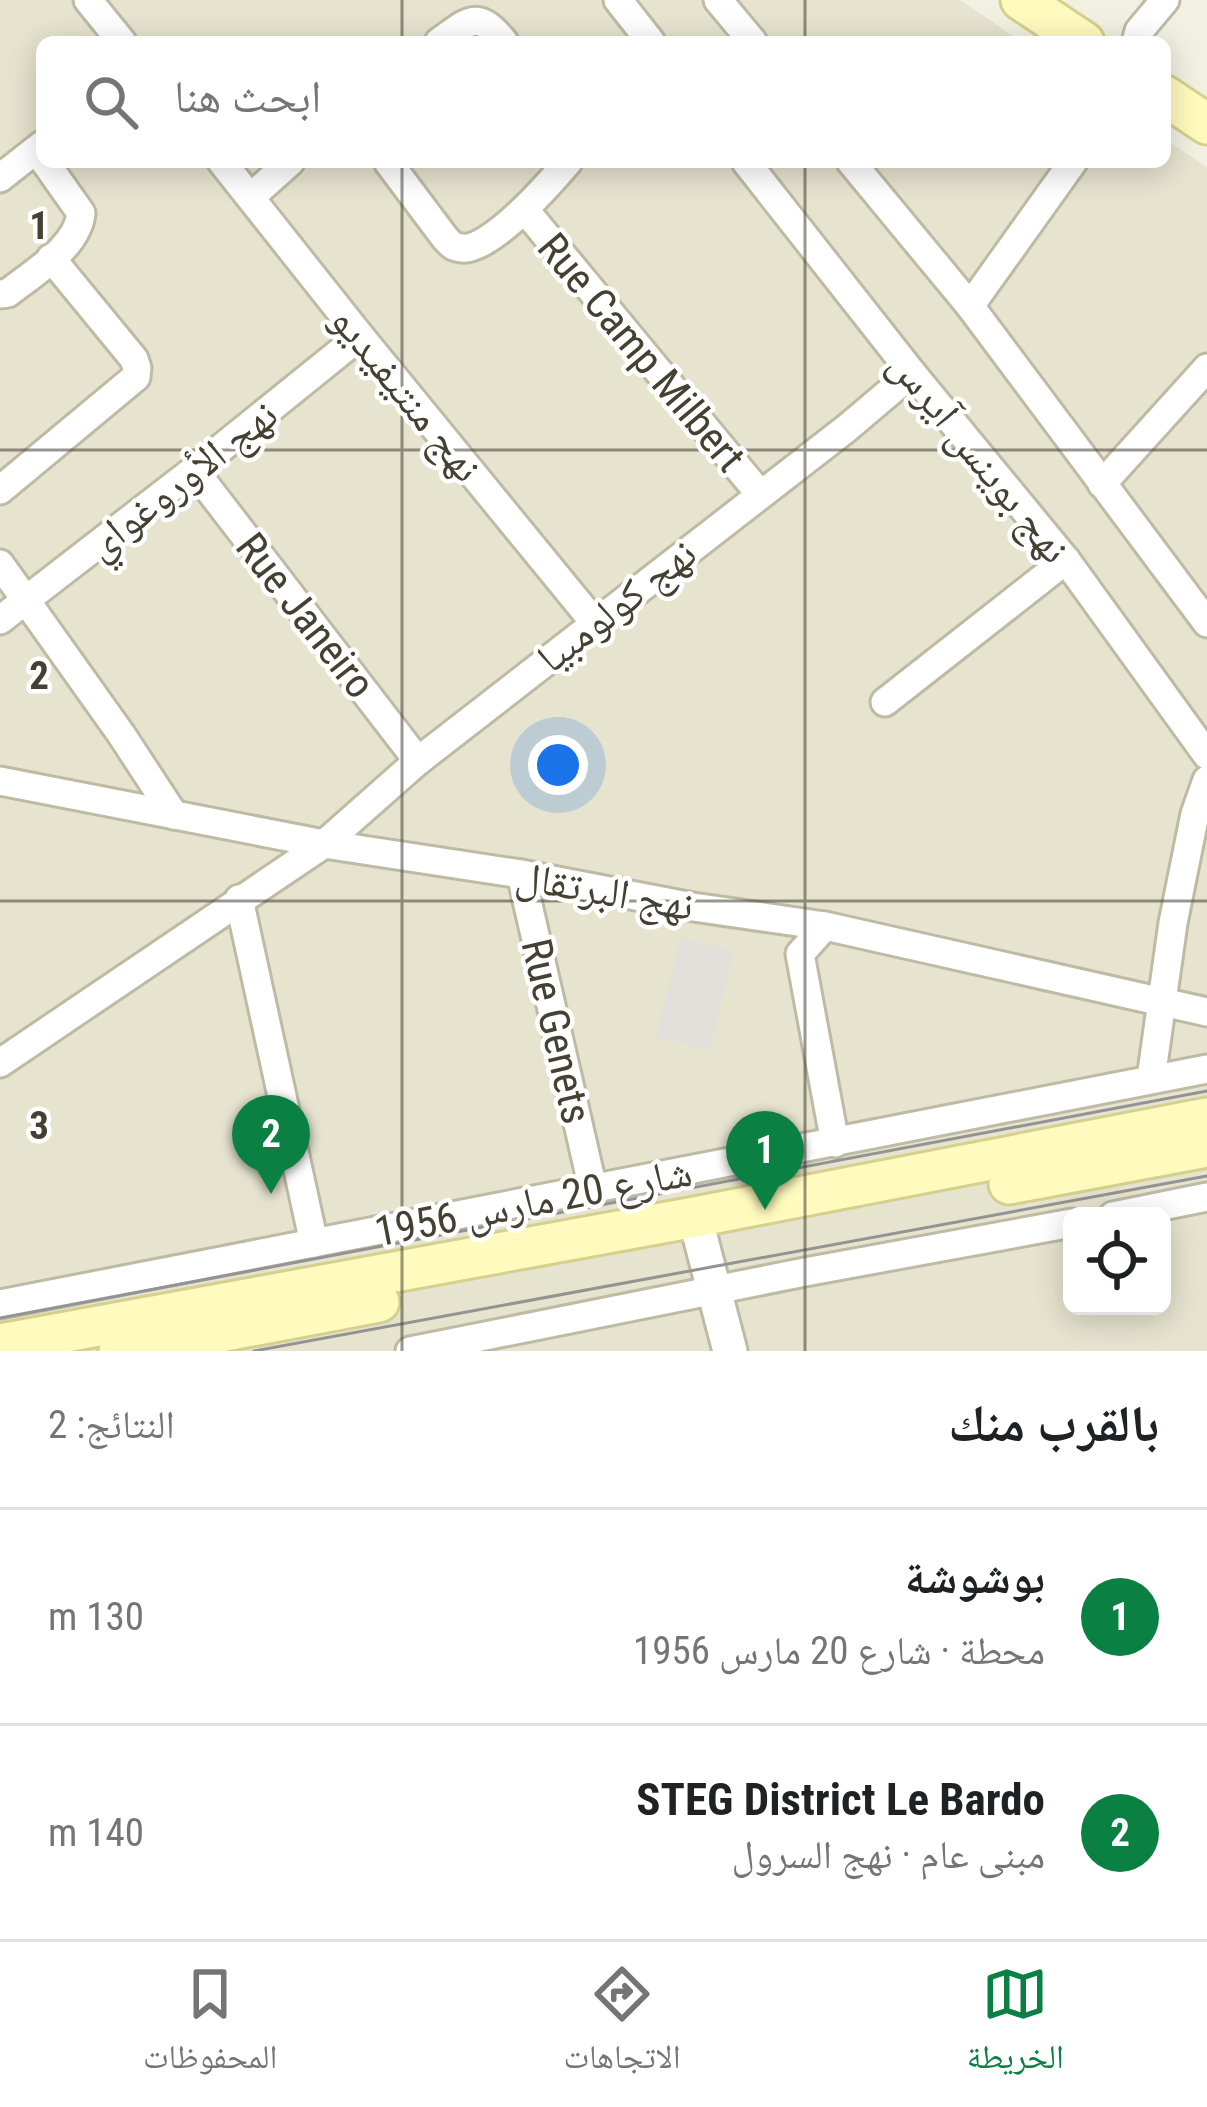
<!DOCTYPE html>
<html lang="ar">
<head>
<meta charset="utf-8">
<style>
  body { margin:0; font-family:"Roboto Condensed","Noto Naskh Arabic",sans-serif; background:#f2f2f2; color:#202124; direction:rtl }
  .controls { position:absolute; right:36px; bottom:36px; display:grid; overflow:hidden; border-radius:18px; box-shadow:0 6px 30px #0003 }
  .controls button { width:108px; height:108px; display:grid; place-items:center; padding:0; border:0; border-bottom:3px solid #e0e0e0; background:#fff; color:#202124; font:60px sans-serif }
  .you { position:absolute; left:558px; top:765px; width:42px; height:42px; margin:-30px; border:9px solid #fff; border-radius:50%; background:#1a73e8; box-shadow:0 0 0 18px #1a73e833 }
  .badge { display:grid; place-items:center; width:78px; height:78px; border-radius:50%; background:#0b8043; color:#fff; font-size:39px; font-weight:700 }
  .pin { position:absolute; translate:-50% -99px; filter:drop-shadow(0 3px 6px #0008) }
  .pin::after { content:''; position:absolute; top:63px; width:42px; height:36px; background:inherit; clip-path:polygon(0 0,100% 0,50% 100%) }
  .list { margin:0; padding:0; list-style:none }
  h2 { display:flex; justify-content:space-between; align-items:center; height:156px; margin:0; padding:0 48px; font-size:51px }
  h2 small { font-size:39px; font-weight:400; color:#757577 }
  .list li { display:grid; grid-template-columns:78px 1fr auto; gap:36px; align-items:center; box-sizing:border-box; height:216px; padding:0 48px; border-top:3px solid #e0e0e0 }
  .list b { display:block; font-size:45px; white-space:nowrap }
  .list p { margin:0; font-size:39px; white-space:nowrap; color:#757577 }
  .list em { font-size:39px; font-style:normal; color:#757577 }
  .icon { flex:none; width:66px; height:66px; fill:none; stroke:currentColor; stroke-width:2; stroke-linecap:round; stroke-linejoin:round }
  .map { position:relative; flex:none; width:1207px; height:1351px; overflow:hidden; direction:ltr }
  .search { position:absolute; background:#fff; box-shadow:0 6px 30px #0003; left:36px; right:36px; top:36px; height:132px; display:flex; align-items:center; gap:30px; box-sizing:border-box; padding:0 42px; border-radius:18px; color:#757577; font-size:45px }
  .sheet { height:588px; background:#fff }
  nav { display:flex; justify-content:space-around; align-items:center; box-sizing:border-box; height:168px; border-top:3px solid #e0e0e0; background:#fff; font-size:33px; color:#757577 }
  nav a { display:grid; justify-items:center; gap:6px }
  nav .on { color:#0b8043 }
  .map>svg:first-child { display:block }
</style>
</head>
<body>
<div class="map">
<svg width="1207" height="1351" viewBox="0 0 1207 1351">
  <rect width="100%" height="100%" fill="#f2f0e1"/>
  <path fill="#e6e3cf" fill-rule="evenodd" d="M0,0H960L1022,42H42V162H1165V139L1207,167V1351H0ZM1072,1216H1162V1306H1072Z"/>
  <path fill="#e2e0db" d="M681,937L733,951L710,1050L656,1037Z"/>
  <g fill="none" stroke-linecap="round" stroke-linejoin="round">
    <defs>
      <g id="minor">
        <path d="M88,0L122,42"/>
        <path d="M618,0L651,42"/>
        <path d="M718,0L753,42"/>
        <path d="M439,42C470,20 477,9 504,42"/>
        <path d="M1136,42L1139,31L1165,0"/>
        <path d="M222,162L360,336L594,622"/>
        <path d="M388,162L445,238C452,245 452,247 462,248C490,252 550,183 568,162"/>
        <path d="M746,162L912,373L1066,560L1207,755"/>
        <path d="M851,162L970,306L1207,623"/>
        <path d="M0,178L42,145"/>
        <path d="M251,197L290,162"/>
        <path d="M525,210L759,493"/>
        <path d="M0,294L8,293C33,273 78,247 81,213L45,162"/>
        <path d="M970,306L1073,162"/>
        <path d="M194,470L418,761"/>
        <path d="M1102,484L1207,368"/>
        <path d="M0,490L136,377L137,368L134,359L51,258"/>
        <path d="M0,564L121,734L174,815"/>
        <path d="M0,620L194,470L360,336"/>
        <path d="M885,702L1066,560"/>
        <path d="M0,781L324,844L521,874L693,907L825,926L1207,1012"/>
        <path d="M521,874L593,1189"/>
        <path d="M239,899L314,1243"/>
        <path d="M825,926L800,954L835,1143"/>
        <path d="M0,1063L324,844L418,761L847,428L912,373"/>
        <path d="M1151,1079L1173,923L1195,814L1207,780"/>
        <path d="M1113,1216L1207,1197"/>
        <path d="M0,1304L1207,1069"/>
        <path d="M410,1351L805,1272L1072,1223"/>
      </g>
      <path id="tertiary" d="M695,1217L730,1351"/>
      <g id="secondary">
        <path d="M1021,0L1084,42"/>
        <path d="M1165,96L1207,124"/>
        <path d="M1009,1184L1207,1147"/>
        <path d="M0,1344L695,1217L1207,1118"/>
        <path d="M119,1351L379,1302"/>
      </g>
    </defs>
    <use href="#minor" stroke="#bebaa4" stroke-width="33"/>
    <use href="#tertiary" stroke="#bebaa4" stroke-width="39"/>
    <use href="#secondary" stroke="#d5d08e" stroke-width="45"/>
    <use href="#minor" stroke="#fff" stroke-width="27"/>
    <use href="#tertiary" stroke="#fff" stroke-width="33"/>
    <use href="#secondary" stroke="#fffbbe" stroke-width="39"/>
    <g stroke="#939393" stroke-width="3">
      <path d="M0,1318L1207,1091"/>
      <path d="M254,1351L1207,1176"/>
    </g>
  </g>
  <path fill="none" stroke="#444032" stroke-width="3" stroke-opacity="0.55" d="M402,0V42M805,0V42M402,162V1351M805,162V1351M0,450H1207M0,901H1207"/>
  <g text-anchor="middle" stroke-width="9" stroke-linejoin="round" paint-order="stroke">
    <g font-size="42" fill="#444032" stroke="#fff">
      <text transform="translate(642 352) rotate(50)" y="15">Rue Camp Milbert</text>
      <text transform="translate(407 393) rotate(51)" y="15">نهج منتيفيديو</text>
      <text transform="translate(980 456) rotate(51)" y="15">نهج بوينس آيرس</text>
      <text transform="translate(181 479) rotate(-38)" y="15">نهج الأوروغواي</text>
      <text transform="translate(616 605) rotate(-38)" y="15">نهج كولومبيا</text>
      <text transform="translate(306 615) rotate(52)" y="15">Rue Janeiro</text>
      <text transform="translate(605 890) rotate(10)" y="15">نهج البرتقال</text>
      <text transform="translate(557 1031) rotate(77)" y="15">Rue Genets</text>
      <text transform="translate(533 1201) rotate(-11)" y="15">شارع 20 مارس 1956</text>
    </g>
  </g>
  <g font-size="39" text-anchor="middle" font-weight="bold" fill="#444032" stroke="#fff" stroke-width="9" stroke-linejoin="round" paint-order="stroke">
    <text x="39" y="239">1</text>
    <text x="39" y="689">2</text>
    <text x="39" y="1139">3</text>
  </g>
</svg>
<div class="controls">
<button><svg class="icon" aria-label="locate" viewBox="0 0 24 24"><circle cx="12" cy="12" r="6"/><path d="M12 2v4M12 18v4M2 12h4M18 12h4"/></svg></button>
</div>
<div class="you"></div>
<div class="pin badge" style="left:765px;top:1210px">1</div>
<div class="pin badge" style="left:271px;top:1194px">2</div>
<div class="search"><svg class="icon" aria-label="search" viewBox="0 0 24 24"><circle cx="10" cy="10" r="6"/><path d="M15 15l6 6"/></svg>ابحث هنا</div>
</div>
<section class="sheet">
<h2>بالقرب منك<small>النتائج: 2</small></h2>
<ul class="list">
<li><span class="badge">1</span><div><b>بوشوشة</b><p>محطة · شارع 20 مارس 1956</p></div><em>130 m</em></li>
<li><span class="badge">2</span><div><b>STEG District Le Bardo</b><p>مبنى عام · نهج السرول</p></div><em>140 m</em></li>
</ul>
</section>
<nav>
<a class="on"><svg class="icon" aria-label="map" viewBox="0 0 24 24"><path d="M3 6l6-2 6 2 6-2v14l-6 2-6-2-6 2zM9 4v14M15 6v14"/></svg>الخريطة</a>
<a><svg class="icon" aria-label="directions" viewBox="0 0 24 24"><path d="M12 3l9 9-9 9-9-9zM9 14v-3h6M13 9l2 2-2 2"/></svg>الاتجاهات</a>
<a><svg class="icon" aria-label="saved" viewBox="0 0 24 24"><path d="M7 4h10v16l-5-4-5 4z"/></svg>المحفوظات</a>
</nav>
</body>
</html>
